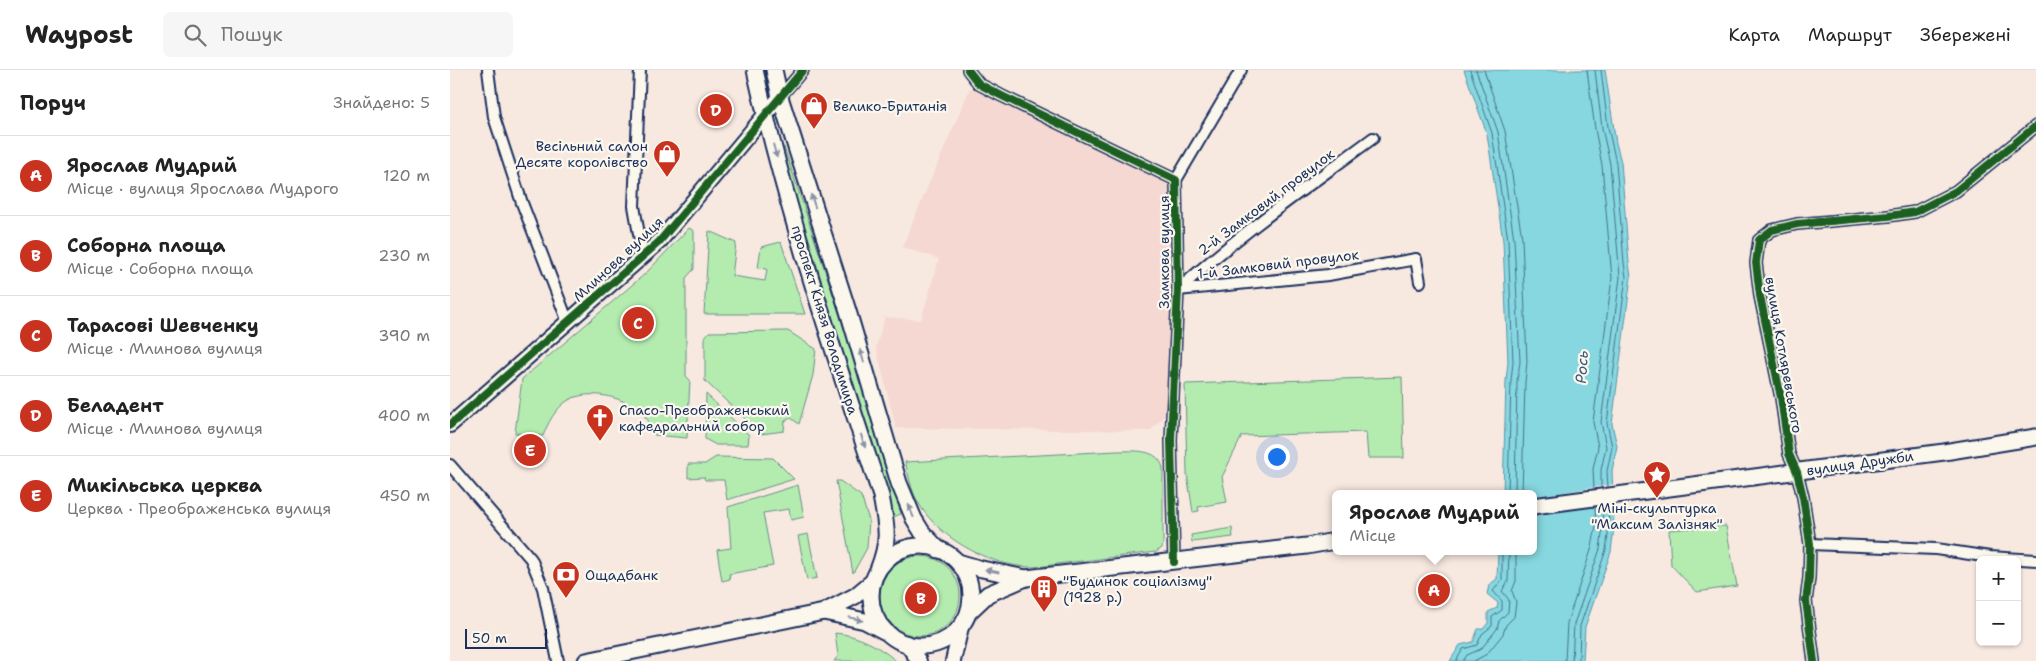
<!DOCTYPE html>
<html lang="uk">
<head>
<meta charset="utf-8">
<style>
  body { margin:0; font-family:"Shantell Sans",sans-serif; background:#f6f6f6; color:#222 }
  .controls { position:absolute; right:15px; bottom:15px; display:grid; overflow:hidden; border-radius:8px; box-shadow:0 1px 4px #0004 }
  .controls button { width:45px; height:45px; display:grid; place-items:center; padding:0; border:0; border-bottom:1px solid #e0e0e0; background:#fff; color:#222; font:25px sans-serif }
  .scale { position:absolute; left:15px; bottom:12px; width:82px; box-sizing:border-box; padding-left:5px; border:2px solid #1b2f5e; border-top:0; font-size:14px; line-height:18px; white-space:nowrap; color:#1b2f5e; -webkit-text-stroke:4px #fbf7ec; paint-order:stroke }
  .you { position:absolute; left:826px; top:386px; width:18px; height:18px; margin:-12px; border:4px solid #fff; border-radius:50%; background:#1a73e8; box-shadow:0 0 0 8px #1a73e833 }
  .badge { display:grid; place-items:center; width:32px; height:32px; border-radius:50%; background:#c8321e; color:#fff; font-size:16px; font-weight:700 }
  .pin { position:absolute; translate:-50% -50%; border:2px solid #fff; box-shadow:0 1px 5px #0006 }
  .popup { position:absolute; left:882px; top:420px; width:205px; height:65px; box-sizing:border-box; display:grid; place-content:center; border-radius:8px; background:#fff; filter:drop-shadow(0 1px 4px #0005); font-size:16px; white-space:nowrap; color:#767676 }
  .popup b { font-size:19px; color:#222 }
  .popup::after { content:''; position:absolute; left:50%; top:100%; margin-left:-10px; border:10px solid transparent; border-top-color:#fff }
  .list { margin:0; padding:0; list-style:none }
  h2 { display:flex; justify-content:space-between; align-items:center; height:65px; margin:0; padding:0 20px; font-size:21px }
  h2 small { font-size:16px; font-weight:400; color:#767676 }
  .list li { display:grid; grid-template-columns:32px 1fr auto; gap:15px; align-items:center; box-sizing:border-box; height:80px; padding:0 20px; border-top:1px solid #e0e0e0 }
  .list b { display:block; font-size:19px; white-space:nowrap }
  .list p { margin:0; font-size:16px; white-space:nowrap; color:#767676 }
  .list em { font-size:16px; font-style:normal; color:#767676 }
  .icon { flex:none; width:28px; height:28px; fill:none; stroke:currentColor; stroke-width:2; stroke-linecap:round; stroke-linejoin:round }
  .map { position:relative; flex:none; width:1586px; height:591px; overflow:hidden }
  header { display:flex; align-items:center; gap:30px; box-sizing:border-box; height:70px; padding:0 25px; background:#fff; border-bottom:1px solid #e0e0e0 }
  header strong { font-size:24px }
  nav { display:flex; gap:28px; margin-inline-start:auto; font-size:18px }
  .search { width:350px; height:45px; background:#f6f6f6; display:flex; align-items:center; gap:12px; box-sizing:border-box; padding:0 18px; border-radius:8px; color:#767676; font-size:19px }
  main { display:flex }
  aside { flex:1; background:#fff }
  .map>svg:first-child { display:block }
</style>
</head>
<body>
<header>
<strong>Waypost</strong>
<div class="search"><svg class="icon" aria-label="search" viewBox="0 0 24 24"><circle cx="10" cy="10" r="6"/><path d="M15 15l6 6"/></svg>Пошук</div>
<nav><a>Карта</a><a>Маршрут</a><a>Збережені</a></nav>
</header>
<main>
<aside>
<h2>Поруч<small>Знайдено: 5</small></h2>
<ul class="list">
<li><span class="badge">A</span><div><b>Ярослав Мудрий</b><p>Місце · вулиця Ярослава Мудрого</p></div><em>120 m</em></li>
<li><span class="badge">B</span><div><b>Соборна площа</b><p>Місце · Соборна площа</p></div><em>230 m</em></li>
<li><span class="badge">C</span><div><b>Тарасові Шевченку</b><p>Місце · Млинова вулиця</p></div><em>390 m</em></li>
<li><span class="badge">D</span><div><b>Беладент</b><p>Місце · Млинова вулиця</p></div><em>400 m</em></li>
<li><span class="badge">E</span><div><b>Микільська церква</b><p>Церква · Преображенська вулиця</p></div><em>450 m</em></li>
</ul>
</aside>
<div class="map">
<svg width="1586" height="591" viewBox="0 0 1586 591">
  <rect width="100%" height="100%" fill="#f8e9e0"/>
  <filter id="ink" filterUnits="userSpaceOnUse"><feTurbulence type="fractalNoise" baseFrequency=".02" numOctaves="2"/><feDisplacementMap in="SourceGraphic" scale="10" xChannelSelector="R" yChannelSelector="G"/><feConvolveMatrix kernelMatrix="1 2 1 2 8 2 1 2 1" color-interpolation-filters="sRGB"/></filter>
  <g filter="url(#ink)">
    <path fill="#f4d8d1" d="M520,18L699,103L720,115L723,118L718,316L715,345L700,361L446,358L426,277L435,247L471,250L489,189L452,177Z"/>
    <g fill="#b4ecaf" stroke="#688e86">
      <path d="M334,77L400,276L451,444L443,447L331,78Z"/>
      <path d="M239,158L244,161V199L236,208V306L240,310L237,368L204,365C203,361 202,357 200,354C188,329 140,316 117,331C105,339 98,353 93,366L65,363L72,309L196,203Z"/>
      <path d="M259,161L286,173L282,206L315,211L317,199L308,198L311,177L331,172L355,244H254Z"/>
      <path d="M338,261L366,279L363,305L349,354L341,348L335,351L334,361L311,364L255,311V267L259,262Z"/>
      <path d="M952,307L954,388H918L916,362L792,366L772,407L777,432L748,437L749,441L743,442L737,404L735,314Z"/>
      <path d="M256,324L299,365L298,375H266L255,369Z"/>
      <path d="M667,381C684,381 708,378 713,398V473L712,478L706,482C679,485 651,489 623,492C610,493 595,497 582,497C539,497 481,465 464,424C460,414 458,402 455,392Z"/>
      <path d="M266,387L323,388L344,409L277,430L274,410H255L254,407L238,408V394H255Z"/>
      <path d="M386,411H390L411,426L419,450L417,478L403,503Z"/>
      <path d="M348,415L354,447L341,450L339,439L313,443L323,496L279,504L280,509L272,511L267,480L281,478L278,437Z"/>
      <path d="M1276,456L1287,516L1247,522L1221,495L1219,460Z"/>
      <path d="M782,458L783,467L742,472L741,465Z"/>
      <path d="M358,464L367,508L357,510L348,466Z"/>
      <circle cx="470" cy="526" r="40"/>
      <path d="M385,563C408,565 429,576 446,591H384L388,586Z"/>
    </g>
    <path fill="#86d7df" stroke="#5b94ab" d="M1014,0H1155L1166,73L1171,92L1179,193L1181,207L1162,354L1167,376L1162,401L1164,457L1161,482L1135,557L1133,591H1000L1010,575L1023,572L1028,559H1033L1038,553V542L1047,538L1048,533L1037,524L1039,515L1047,509L1048,481H1083V424H1053L1056,310L1058,292L1053,171L1037,64Z"/>
    <path fill="#f8e9e0" d="M1165,414L1166,433L1083,446V427Z"/>
    <g fill="none" stroke-linecap="round" stroke-linejoin="round">
      <g stroke="#467292" stroke-width="1">
        <path d="M1020,0L1042,63L1058,170L1063,292L1061,311L1058,424"/>
        <path d="M1026,0L1048,62L1064,169L1070,292L1067,311L1065,424"/>
        <path d="M1034,0L1055,61L1072,168L1077,292L1075,312L1072,424"/>
        <path d="M1137,0L1145,59L1152,95L1162,208L1143,352L1148,377L1143,399L1144,419"/>
        <path d="M1145,0L1152,58L1160,94L1170,207L1151,352L1156,377L1151,400V418"/>
        <path d="M1151,0L1158,57L1166,93L1174,193L1176,207L1157,353L1162,377L1157,401L1158,417"/>
        <path d="M1006,591L1013,579L1027,575L1032,564L1042,556V547L1052,540V531L1043,521L1052,510V481"/>
        <path d="M1013,591L1017,585L1031,579L1047,559L1049,551L1058,542L1059,530L1052,521L1058,511L1059,481"/>
        <path d="M1024,591L1037,584L1053,564L1056,555L1064,547L1066,532L1062,521L1066,511V481"/>
        <path d="M1115,591L1117,553L1142,477L1146,456L1145,437"/>
        <path d="M1122,591L1124,554L1150,479L1153,457L1152,436"/>
        <path d="M1129,591L1130,556L1156,480L1159,457L1158,435"/>
      </g>
      <defs>
        <g id="street">
          <path d="M38,0L44,47L72,133L118,252"/>
          <path d="M190,0L184,136L193,187"/>
          <path d="M518,0L529,14L552,26L726,110L728,220L721,370L724,492"/>
          <path d="M330,27L353,0"/>
          <path d="M726,110L791,0"/>
          <path d="M728,220L878,205L966,189L970,212"/>
          <path d="M728,220C789,164 857,117 923,68"/>
          <path d="M0,395L81,489L93,518L108,591"/>
          <path d="M1360,474L1486,479L1540,487L1586,490"/>
          <path d="M1364,591L1356,531L1359,508L1360,474L1353,427L1347,402L1339,384L1331,328L1310,226L1306,193L1309,170L1322,160L1347,154L1438,146L1465,142L1506,121L1586,56"/>
        </g>
        <g id="secondary">
          <path d="M0,355L209,172L330,27"/>
          <path d="M456,573L469,591"/>
          <path d="M503,591L511,557"/>
        </g>
        <g id="primary">
          <path d="M305,0C337,144 385,286 431,426C437,459 440,469 428,500"/>
          <path d="M324,0L330,27L398,241L449,413L464,449L472,462L489,480"/>
          <path d="M1083,436L1494,382L1586,367"/>
          <circle cx="471" cy="526" r="50"/>
          <path d="M508,492L532,499L576,508"/>
          <path d="M520,541L538,524L576,508L857,476L885,471"/>
          <path d="M374,542L415,551L434,561"/>
          <path d="M136,591L374,542L405,526L423,511"/>
        </g>
      </defs>
      <use href="#street" stroke="#1b2f5e" stroke-width="14"/>
      <use href="#secondary" stroke="#1b2f5e" stroke-width="18"/>
      <use href="#primary" stroke="#1b2f5e" stroke-width="19"/>
      <use href="#street" stroke="#fbf7ec" stroke-width="10"/>
      <use href="#secondary" stroke="#fbf7ec" stroke-width="14"/>
      <use href="#primary" stroke="#fbf7ec" stroke-width="15"/>
      <defs>
        <g id="cycleway">
          <path d="M518,0L529,14L552,26L726,110L728,220L721,370L724,492"/>
          <path d="M0,355L209,172L353,0"/>
          <path d="M1364,591L1356,531L1359,508L1360,474L1353,427L1347,402L1339,384L1331,328L1310,226L1306,193L1309,170L1322,160L1347,154L1438,146L1465,142L1506,121L1586,56"/>
        </g>
      </defs>
      <use href="#cycleway" stroke="#fbf7ec" stroke-width="11"/>
      <use href="#cycleway" stroke="#1b5e20" stroke-width="8"/>
    </g>
    <defs><path id="oneway-solid" d="M-6-.8H1V-3.2L6.5 0L1 3.2V.8H-6Z" transform="scale(1.25)"/></defs>
    <g fill="#8b93a5">
      <use href="#oneway-solid" transform="translate(325 81) rotate(74)"/>
      <use href="#oneway-solid" transform="translate(363 131) rotate(-108)"/>
      <use href="#oneway-solid" transform="translate(412 286) rotate(-107)"/>
      <use href="#oneway-solid" transform="translate(413 371) rotate(72)"/>
      <use href="#oneway-solid" transform="translate(461 441) rotate(-112)"/>
      <use href="#oneway-solid" transform="translate(542 501) rotate(-169)"/>
      <use href="#oneway-solid" transform="translate(406 549) rotate(14)"/>
    </g>
  </g>
  <defs>
    <symbol id="shop-pin" viewBox="-11 -11 22 30"><path d="M0 17L-7.5 6A9.5 9.5 0 1 1 7.5 6Z" fill="#c8321e" stroke="#fbf7ec"/><path d="M-5-2.5h2.3a2.7 3.5 0 0 1 5.4 0H5L5.5 6h-11ZM-1.5-2.5h3a1.5 2.3 0 0 0-3 0Z" fill="#fff"/></symbol>
    <symbol id="church-pin" viewBox="-11 -11 22 30"><path d="M0 17L-7.5 6A9.5 9.5 0 1 1 7.5 6Z" fill="#c8321e" stroke="#fbf7ec"/><path d="M-1.2-6h2.4v3.5h3.3v2.4h-3.3V6h-2.4V-.1h-3.3v-2.4h3.3Z" fill="#fff"/></symbol>
    <symbol id="sight-pin" viewBox="-11 -11 22 30"><path d="M0 17L-7.5 6A9.5 9.5 0 1 1 7.5 6Z" fill="#c8321e" stroke="#fbf7ec"/><path d="M0-6L1.8-2.2L6-1.7L2.9 1.2L3.7 5.4L0 3.3L-3.7 5.4L-2.9 1.2L-6-1.7L-1.8-2.2Z" fill="#fff"/></symbol>
    <symbol id="bank-pin" viewBox="-11 -11 22 30"><path d="M0 17L-7.5 6A9.5 9.5 0 1 1 7.5 6Z" fill="#c8321e" stroke="#fbf7ec"/><path d="M-6-4H6V4H-6ZM0-2.3a2.3 2.3 0 1 0 0 4.6a2.3 2.3 0 1 0 0-4.6Z" fill="#fff"/></symbol>
    <symbol id="building-pin" viewBox="-11 -11 22 30"><path d="M0 17L-7.5 6A9.5 9.5 0 1 1 7.5 6Z" fill="#c8321e" stroke="#fbf7ec"/><path d="M-4-6H4V6H1V3H-1V6H-4ZM-2.5-4.3h1.7v1.8h-1.7ZM.8-4.3h1.7v1.8H.8ZM-2.5-1h1.7V.8h-1.7ZM.8-1h1.7V.8H.8Z" fill="#fff"/></symbol>
  </defs>
  <g fill-rule="evenodd">
    <use href="#shop-pin" x="348" y="20" width="32" height="43"/>
    <use href="#shop-pin" x="201" y="68" width="32" height="43"/>
    <use href="#church-pin" x="134" y="332" width="32" height="43"/>
    <use href="#sight-pin" x="1191" y="389" width="32" height="43"/>
    <use href="#bank-pin" x="100" y="489" width="32" height="43"/>
    <use href="#building-pin" x="578" y="503" width="32" height="43"/>
  </g>
  <g text-anchor="middle" stroke-width="4.5" stroke-linejoin="round" paint-order="stroke">
    <g font-size="14" fill="#1b2f5e" stroke="#fbf7ec" text-anchor="start">
      <text x="383" y="41">Велико-Британія</text>
      <text x="198" y="81" text-anchor="end">Весільний салон<tspan x="198" dy="16">Десяте королівство</tspan></text>
      <text x="169" y="345">Спасо-Преображенський<tspan x="169" dy="16">кафедральний собор</tspan></text>
      <text x="1207" y="443" text-anchor="middle">Міні-скульптурка<tspan x="1207" dy="16">"Максим Залізняк"</tspan></text>
      <text x="135" y="510">Ощадбанк</text>
      <text x="613" y="516">"Будинок соціалізму"<tspan x="613" dy="16">(1928 р.)</tspan></text>
    </g>
    <g font-size="14" fill="#1b2f5e" stroke="#fbf7ec">
      <text transform="translate(816 132) rotate(-37)" y="5">2-й Замковий провулок</text>
      <text transform="translate(714 182) rotate(-90)" y="5">Замкова вулиця</text>
      <text transform="translate(168 189) rotate(-43)" y="5">Млинова вулиця</text>
      <text transform="translate(828 194) rotate(-7)" y="5">1-й Замковий провулок</text>
      <text transform="translate(375 250) rotate(73)" y="5">проспект Князя Володимира</text>
      <text transform="translate(1334 285) rotate(80)" y="5">вулиця Котляревського</text>
      <text transform="translate(1410 393) rotate(-8)" y="5">вулиця Дружби</text>
    </g>
    <g font-size="15" font-style="italic" fill="#36597e" stroke="#fbf7ec">
      <text transform="translate(1132 297) rotate(-86)" y="5">Рось</text>
    </g>
  </g>
</svg>
<div class="controls">
<button>+</button>
<button>−</button>
</div>
<div class="scale">50 m</div>
<div class="you"></div>
<div class="pin badge" style="left:984px;top:520px">A</div>
<div class="popup"><b>Ярослав Мудрий</b>Місце</div>
<div class="pin badge" style="left:471px;top:528px">B</div>
<div class="pin badge" style="left:188px;top:253px">C</div>
<div class="pin badge" style="left:266px;top:40px">D</div>
<div class="pin badge" style="left:80px;top:380px">E</div>
</div>
</main>
</body>
</html>
